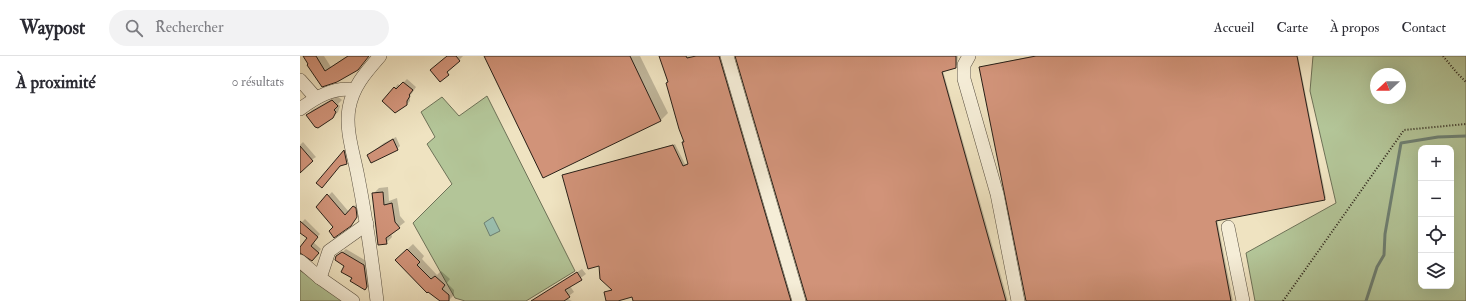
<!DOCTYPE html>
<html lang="fr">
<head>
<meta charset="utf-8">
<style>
  body { margin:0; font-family:"IM FELL Double Pica",serif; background:#f2f2f3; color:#2b2b33 }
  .controls { position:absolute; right:12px; bottom:12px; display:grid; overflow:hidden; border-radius:8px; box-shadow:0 4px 16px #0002 }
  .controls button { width:36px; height:36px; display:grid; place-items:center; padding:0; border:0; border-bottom:1px solid #e1e1e2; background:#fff; color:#2b2b33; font:20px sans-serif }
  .compass { position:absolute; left:1070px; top:12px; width:36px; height:36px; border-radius:50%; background:#fff; box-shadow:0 4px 16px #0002; rotate:248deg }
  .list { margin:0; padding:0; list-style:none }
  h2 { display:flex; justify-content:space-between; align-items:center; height:52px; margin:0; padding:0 16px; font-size:17px }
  h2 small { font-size:13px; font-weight:400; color:#7c7c81 }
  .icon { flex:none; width:22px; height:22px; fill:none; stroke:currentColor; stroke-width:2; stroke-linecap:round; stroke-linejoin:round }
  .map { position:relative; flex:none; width:1166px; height:245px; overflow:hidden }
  header { display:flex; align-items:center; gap:24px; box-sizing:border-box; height:56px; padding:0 20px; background:#fff; border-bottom:1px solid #e1e1e2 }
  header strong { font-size:19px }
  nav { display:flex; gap:22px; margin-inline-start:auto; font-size:14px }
  .search { width:280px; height:36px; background:#f2f2f3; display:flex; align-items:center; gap:10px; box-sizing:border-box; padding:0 14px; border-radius:22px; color:#7c7c81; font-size:15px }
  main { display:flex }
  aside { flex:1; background:#fff }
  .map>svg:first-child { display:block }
</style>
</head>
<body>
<header>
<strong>Waypost</strong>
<div class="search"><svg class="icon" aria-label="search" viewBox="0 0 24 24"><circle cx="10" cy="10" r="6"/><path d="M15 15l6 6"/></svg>Rechercher</div>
<nav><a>Accueil</a><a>Carte</a><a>À propos</a><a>Contact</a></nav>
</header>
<main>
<aside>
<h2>À proximité<small>0 résultats</small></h2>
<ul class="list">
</ul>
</aside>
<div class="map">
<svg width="1166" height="245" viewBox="0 0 1166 245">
  <rect width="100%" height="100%" fill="#efe3c1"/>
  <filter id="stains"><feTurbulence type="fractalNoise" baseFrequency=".005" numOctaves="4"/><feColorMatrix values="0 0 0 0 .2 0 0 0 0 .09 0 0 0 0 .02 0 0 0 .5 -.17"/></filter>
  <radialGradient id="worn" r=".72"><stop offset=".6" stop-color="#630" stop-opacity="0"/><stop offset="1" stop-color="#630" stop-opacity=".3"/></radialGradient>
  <g fill="#b3c598" stroke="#6e7258" fill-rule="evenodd">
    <path d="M1013,0H1166V245H955L946,197L1036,147L1010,35ZM1076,18H1100V42H1076ZM1121,92H1151V230H1121Z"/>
    <path d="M187,40L275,215L226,245H165L155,242L113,167L152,128L127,88L135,81L121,56L142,41L159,60Z"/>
    <path d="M0,214L1,215L46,245H0Z"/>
  </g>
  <path fill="#9abeae" stroke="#6d7f72" d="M193,161L200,175L190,180L184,167Z"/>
  <g fill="#0003">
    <path d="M4,0H24L31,11L47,0H68L37,25L9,8Z"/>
    <path d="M148,0H163L140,24Z"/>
    <path d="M185,0H340L368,57L361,64L243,121Z"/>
    <path d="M360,0H421L493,245H335L334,240L307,245L305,237L313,233L264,119L375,88L385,108L389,107L385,85Z"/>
    <path d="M436,0H658L657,9L655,11L643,15L708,245H507Z"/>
    <path d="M732,0H998L1026,142L917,163L933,245H726L680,11Z"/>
    <path d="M107,23L116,31L110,40V45L103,52H99L83,45L98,28L100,30Z"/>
    <path d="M37,40L42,44L38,48L40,50L38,56L32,61L7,59L12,54Z"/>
    <path d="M96,81L100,90L97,93L68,99L84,87Z"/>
    <path d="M3,86L16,101L0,111V89Z"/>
    <path d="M47,91L50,103L18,127L45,94Z"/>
    <path d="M88,131L89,145L97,142L100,160L105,166L91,177L92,181L86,187L73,138L79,132Z"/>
    <path d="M32,136L49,156L57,147L60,156L54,165L34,171L17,151Z"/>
    <path d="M5,163L20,178L13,186L21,193L15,201L0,195V192L8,182L0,175V168Z"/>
    <path d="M113,188L124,200L122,203L137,219L141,215L150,223L147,227L154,234V239L148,245L96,204Z"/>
    <path d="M46,193L68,206L69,229L65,233L53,222L46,209L37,201Z"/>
    <path d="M282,213L286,218L270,230L274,236L266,242L272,245H232Z"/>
  </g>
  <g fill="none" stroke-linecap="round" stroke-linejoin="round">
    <path stroke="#6d7f72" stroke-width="3" d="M1066,245L1077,211L1084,199L1085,178L1101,87L1138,81L1166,80"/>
  </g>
  <g fill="#d19379" stroke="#292018">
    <path d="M3,0H16L25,15L48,0H69L58,14L37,26L22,31L7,9L8,8Z"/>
    <path d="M147,0H156L160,5L147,16L149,19L140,26L130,14Z"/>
    <path d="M184,0H330L361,65L243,122Z"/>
    <path d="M359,0H386L387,2L396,0H419L491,245H333L332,241L318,245H306L304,236L312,234L300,223L299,210L288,213L262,119L373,89L383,110L388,108L382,86H384L379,73L366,27L368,26Z"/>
    <path d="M435,0H656V12L642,16L706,245H507Z"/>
    <path d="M736,0H997L1025,144L916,165L931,245H726L679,11Z"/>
    <path d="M103,26L113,34L109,39L110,40L107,45V49L95,57L82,45L94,31L96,33Z"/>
    <path d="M32,44L38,50L34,54L36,56L33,62L18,72L15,71L6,59Z"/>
    <path d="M93,83L98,94L71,107L67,99Z"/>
    <path d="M0,90L13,105L0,117Z"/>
    <path d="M44,94L47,108L40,110L22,132L16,127Z"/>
    <path d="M83,136L84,149L92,147L95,166L100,172L86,182L87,188L78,189L72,137Z"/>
    <path d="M27,138L45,159L53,150L56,152L57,161L51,170L34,182L29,175L33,171L16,151Z"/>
    <path d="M0,165L18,181L11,190L19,197L12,205L0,197V191L7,182L0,177Z"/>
    <path d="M107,193L120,206L117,209L131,223L135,220L145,229L142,233L149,239V245H140L128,236L127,237L95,204Z"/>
    <path d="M42,196L64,209L67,231L65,234L50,225L52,222L41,216L44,210L35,204L36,200Z"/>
    <path d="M277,216L282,224L265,234L270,241L264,245H231Z"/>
  </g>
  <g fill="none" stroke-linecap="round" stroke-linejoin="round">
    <defs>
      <g id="minor">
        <path d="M427,0L499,245"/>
        <path d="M669,0L664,9V23L697,138L718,245"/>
        <path d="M0,24L16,42"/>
        <path d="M0,53C15,42 34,30 54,34"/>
        <path d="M928,171L943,245"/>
        <path d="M0,205L20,222L53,245"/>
        <path d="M20,222L29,195L67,168"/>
        <path d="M77,245C72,203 66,162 58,121C54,99 45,74 49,52C53,30 66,16 80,0"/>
      </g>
    </defs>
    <use href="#minor" stroke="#5a5142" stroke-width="14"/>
    <g stroke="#292018" stroke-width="2" stroke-dasharray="1 2" stroke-linecap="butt">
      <path d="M1143,0L1157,17L1166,26"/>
      <path d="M983,245L1104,74L1166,68"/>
    </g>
    <use href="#minor" stroke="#f5edd7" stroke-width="13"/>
  </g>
  <rect width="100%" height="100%" filter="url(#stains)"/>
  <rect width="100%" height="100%" fill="url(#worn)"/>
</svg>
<div class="controls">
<button>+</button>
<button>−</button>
<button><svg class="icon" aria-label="locate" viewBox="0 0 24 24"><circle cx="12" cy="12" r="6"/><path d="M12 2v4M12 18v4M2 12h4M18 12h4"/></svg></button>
<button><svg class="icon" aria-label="layers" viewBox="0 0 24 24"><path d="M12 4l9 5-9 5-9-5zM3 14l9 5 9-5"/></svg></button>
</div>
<svg class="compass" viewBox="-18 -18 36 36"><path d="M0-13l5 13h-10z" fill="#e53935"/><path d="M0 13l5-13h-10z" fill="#7c7c81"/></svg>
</div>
</main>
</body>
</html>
